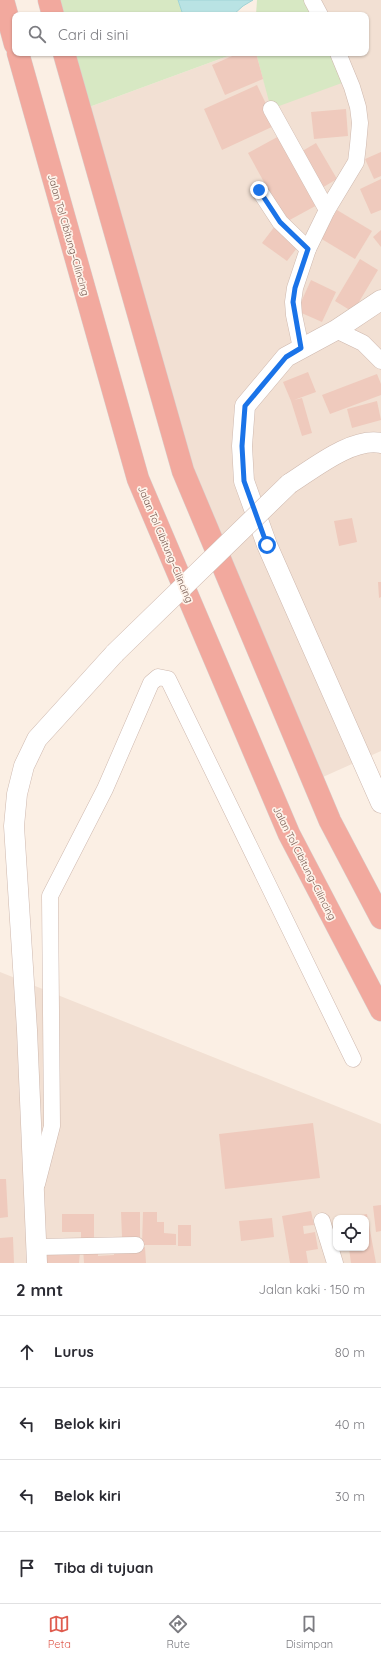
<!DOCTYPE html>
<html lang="id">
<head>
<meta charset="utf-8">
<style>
  body { margin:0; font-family:Quicksand,sans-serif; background:#f7f7f7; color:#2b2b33 }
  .controls { position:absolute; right:12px; bottom:12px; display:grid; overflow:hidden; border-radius:8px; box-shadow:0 1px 3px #0004 }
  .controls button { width:36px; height:36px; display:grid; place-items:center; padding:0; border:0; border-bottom:1px solid #e1e1e2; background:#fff; color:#2b2b33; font:20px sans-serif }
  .stop { position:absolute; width:12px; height:12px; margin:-9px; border:3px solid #1a73e8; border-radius:50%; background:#fff }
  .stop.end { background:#1a73e8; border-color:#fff; box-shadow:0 1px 4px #0008 }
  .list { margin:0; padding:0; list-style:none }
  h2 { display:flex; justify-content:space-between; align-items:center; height:52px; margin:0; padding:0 16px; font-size:17px }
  h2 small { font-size:13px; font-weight:400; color:#7c7c81 }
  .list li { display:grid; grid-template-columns:26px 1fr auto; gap:12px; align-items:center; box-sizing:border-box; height:72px; padding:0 16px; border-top:1px solid #e1e1e2 }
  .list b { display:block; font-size:15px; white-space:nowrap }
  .list em { font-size:13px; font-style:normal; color:#7c7c81 }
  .icon { flex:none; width:22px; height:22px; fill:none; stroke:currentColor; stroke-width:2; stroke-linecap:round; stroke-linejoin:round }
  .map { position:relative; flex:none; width:381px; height:1263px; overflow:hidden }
  .search { position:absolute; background:#fff; box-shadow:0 1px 3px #0004; left:12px; right:12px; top:12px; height:44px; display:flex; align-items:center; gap:10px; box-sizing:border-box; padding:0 14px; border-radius:8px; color:#7c7c81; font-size:15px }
  .sheet { height:340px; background:#fff }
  nav { display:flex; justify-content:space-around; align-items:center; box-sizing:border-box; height:56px; border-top:1px solid #e1e1e2; background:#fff; font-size:11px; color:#7c7c81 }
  nav a { display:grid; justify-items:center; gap:2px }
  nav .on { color:#df5c4f }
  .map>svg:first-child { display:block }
</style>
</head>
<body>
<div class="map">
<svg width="381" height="1263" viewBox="0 0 381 1263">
  <rect width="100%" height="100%" fill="#fbefe4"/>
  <g fill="#f2e0d3" fill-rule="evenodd">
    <path d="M312,0H381V751L314,781L170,426L81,110L236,53H256L272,109L338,53H366V15H320Z"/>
    <path d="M0,972L381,1124V1263H0ZM336,1218H366V1248H336Z"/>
  </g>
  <g fill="#d7e8c3">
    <path d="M49,0H178L183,15H53Z"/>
    <path d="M257,0H312L320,15H256Z"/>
    <path d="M64,53H236L81,110Z"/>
    <path d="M256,53H338L350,80L271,109Z"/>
  </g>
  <path fill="#b9e3e4" stroke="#a0d4d5" d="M178,0H253L243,6L233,15H183Z"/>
  <g fill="#efcabd">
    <path d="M239,53H256L263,79L225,95L212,65Z"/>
    <path d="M257,85L276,125L222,150L204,109Z"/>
    <path d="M346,109L348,136L314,139L311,112Z"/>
    <path d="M281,135L319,204L286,222L248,153Z"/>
    <path d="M316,143L337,179L320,189L299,153Z"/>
    <path d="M381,152V176L374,179L365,159Z"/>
    <path d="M381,179V210L371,214L360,189Z"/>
    <path d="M337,210L372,231L355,259L320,238Z"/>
    <path d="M275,226L300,244L287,261L262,243Z"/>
    <path d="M381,230V247L373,237Z"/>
    <path d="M360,259L378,270L353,312L335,301Z"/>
    <path d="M311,280L336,292L322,322L297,311Z"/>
    <path d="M308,372L316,392L294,400L302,398L312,433L302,436L291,401L283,382Z"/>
    <path d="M377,374L381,384V395L330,414L322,395Z"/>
    <path d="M377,401L381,420L352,428L347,409Z"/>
    <path d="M352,518L357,542L339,546L334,521Z"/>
    <path d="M378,582H381V597L379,598Z"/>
    <path d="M313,1123L320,1178L225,1189L219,1134Z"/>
    <path d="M0,1179H6L8,1217L0,1218Z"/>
    <path d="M381,1205V1231L376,1232L373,1206Z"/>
    <path d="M311,1211L314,1225L303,1226L304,1234L315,1232L318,1249L306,1251L308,1263H290L282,1216Z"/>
    <path d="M121,1212H140V1237H122Z"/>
    <path d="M143,1212H157V1222H164V1233L176,1234V1245H142Z"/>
    <path d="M62,1214H94V1240H81V1232H62Z"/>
    <path d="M367,1214L376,1263H351L349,1248H366V1218L347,1217Z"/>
    <path d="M272,1218L274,1237L241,1241L239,1221Z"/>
    <rect x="178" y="1225" width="13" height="21"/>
    <path d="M13,1237L14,1263H0V1238Z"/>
    <path d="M145,1247L146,1263H84L83,1248H98V1256L114,1255V1248Z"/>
    <path d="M45,1251L80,1252L79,1263H45Z"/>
  </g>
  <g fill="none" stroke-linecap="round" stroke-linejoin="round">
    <defs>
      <g id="minor">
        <path d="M312,0L320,15"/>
        <path d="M271,109L327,210"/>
        <path d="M259,190L280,222L308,249"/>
        <path d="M336,330L363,343L381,361"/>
        <path d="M301,348L294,315L293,302L295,288L308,249L327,210L356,162L358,145L360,123L358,107L352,87L338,53"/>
        <path d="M37,1184L52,1126L50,896L105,789L151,683L158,677L168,679L353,1059"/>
        <path d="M322,1221L335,1263"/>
        <path d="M38,1247L136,1245"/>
      </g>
      <g id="tertiary">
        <path d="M381,300L336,330L286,357L245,406L242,446L244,481L267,545L381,803"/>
        <path d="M289,484C313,469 352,437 381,443"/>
        <path d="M37,1263L27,1030L14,826L17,794L24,766L37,739L115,653"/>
      </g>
      <g id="motorway">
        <path d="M3,0L15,44"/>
        <path d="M49,0L53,15"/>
        <path d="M18,53L138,479L289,834L381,1010"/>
        <path d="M64,53L183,471L330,821L381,918"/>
      </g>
    </defs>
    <use href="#minor" stroke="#ceb8ae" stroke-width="17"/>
    <use href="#tertiary" stroke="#ceb8ae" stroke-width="21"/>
    <use href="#motorway" stroke="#d8cfcd" stroke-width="23"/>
    <use href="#minor" stroke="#fff" stroke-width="16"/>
    <use href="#tertiary" stroke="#fff" stroke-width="20"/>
    <use href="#motorway" stroke="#f2a99e" stroke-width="22"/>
    <defs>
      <path id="tertiary-bridge" d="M115,653L289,484"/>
    </defs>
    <use href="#tertiary-bridge" stroke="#ceb8ae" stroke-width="21" stroke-linecap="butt"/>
    <use href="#tertiary-bridge" stroke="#fff" stroke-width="20"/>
  </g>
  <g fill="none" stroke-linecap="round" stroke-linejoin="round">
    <path stroke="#1a73e8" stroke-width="5" d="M259,190L280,222L308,249L295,288L293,302L301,348L286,357L245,406L242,446L244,481L267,545"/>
  </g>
  <g text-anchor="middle" stroke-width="3.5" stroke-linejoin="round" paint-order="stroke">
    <g font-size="10" fill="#72544b" stroke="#fef3ea">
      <text transform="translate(69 235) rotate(74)" y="4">Jalan Tol Cibitung–Cilincing</text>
      <text transform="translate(166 544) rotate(67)" y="4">Jalan Tol Cibitung–Cilincing</text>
      <text transform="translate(305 863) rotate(63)" y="4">Jalan Tol Cibitung–Cilincing</text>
    </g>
  </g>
</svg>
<div class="controls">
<button><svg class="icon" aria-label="locate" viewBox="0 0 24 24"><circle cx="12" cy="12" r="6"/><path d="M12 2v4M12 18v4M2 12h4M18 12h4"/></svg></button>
</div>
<div class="stop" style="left:267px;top:545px"></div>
<div class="stop end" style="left:259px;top:190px"></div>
<div class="search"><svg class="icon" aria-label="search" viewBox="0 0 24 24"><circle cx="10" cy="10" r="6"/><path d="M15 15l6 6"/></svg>Cari di sini</div>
</div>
<section class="sheet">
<h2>2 mnt<small>Jalan kaki · 150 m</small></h2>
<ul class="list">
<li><svg class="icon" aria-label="ahead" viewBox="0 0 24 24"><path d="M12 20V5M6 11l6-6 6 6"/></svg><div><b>Lurus</b></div><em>80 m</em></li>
<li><svg class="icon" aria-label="left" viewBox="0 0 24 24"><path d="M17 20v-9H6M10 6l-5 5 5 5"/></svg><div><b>Belok kiri</b></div><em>40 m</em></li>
<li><svg class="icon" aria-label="left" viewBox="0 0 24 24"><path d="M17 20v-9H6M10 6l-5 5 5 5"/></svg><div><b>Belok kiri</b></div><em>30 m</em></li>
<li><svg class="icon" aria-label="arrive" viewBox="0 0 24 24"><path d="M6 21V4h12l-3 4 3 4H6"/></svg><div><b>Tiba di tujuan</b></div></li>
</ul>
</section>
<nav>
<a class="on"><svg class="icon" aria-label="map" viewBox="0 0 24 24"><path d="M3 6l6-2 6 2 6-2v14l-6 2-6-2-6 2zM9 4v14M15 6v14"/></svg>Peta</a>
<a><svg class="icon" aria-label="directions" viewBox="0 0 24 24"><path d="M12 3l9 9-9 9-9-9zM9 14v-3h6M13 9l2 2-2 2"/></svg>Rute</a>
<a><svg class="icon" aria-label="saved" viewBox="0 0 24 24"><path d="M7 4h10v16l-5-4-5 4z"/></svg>Disimpan</a>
</nav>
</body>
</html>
